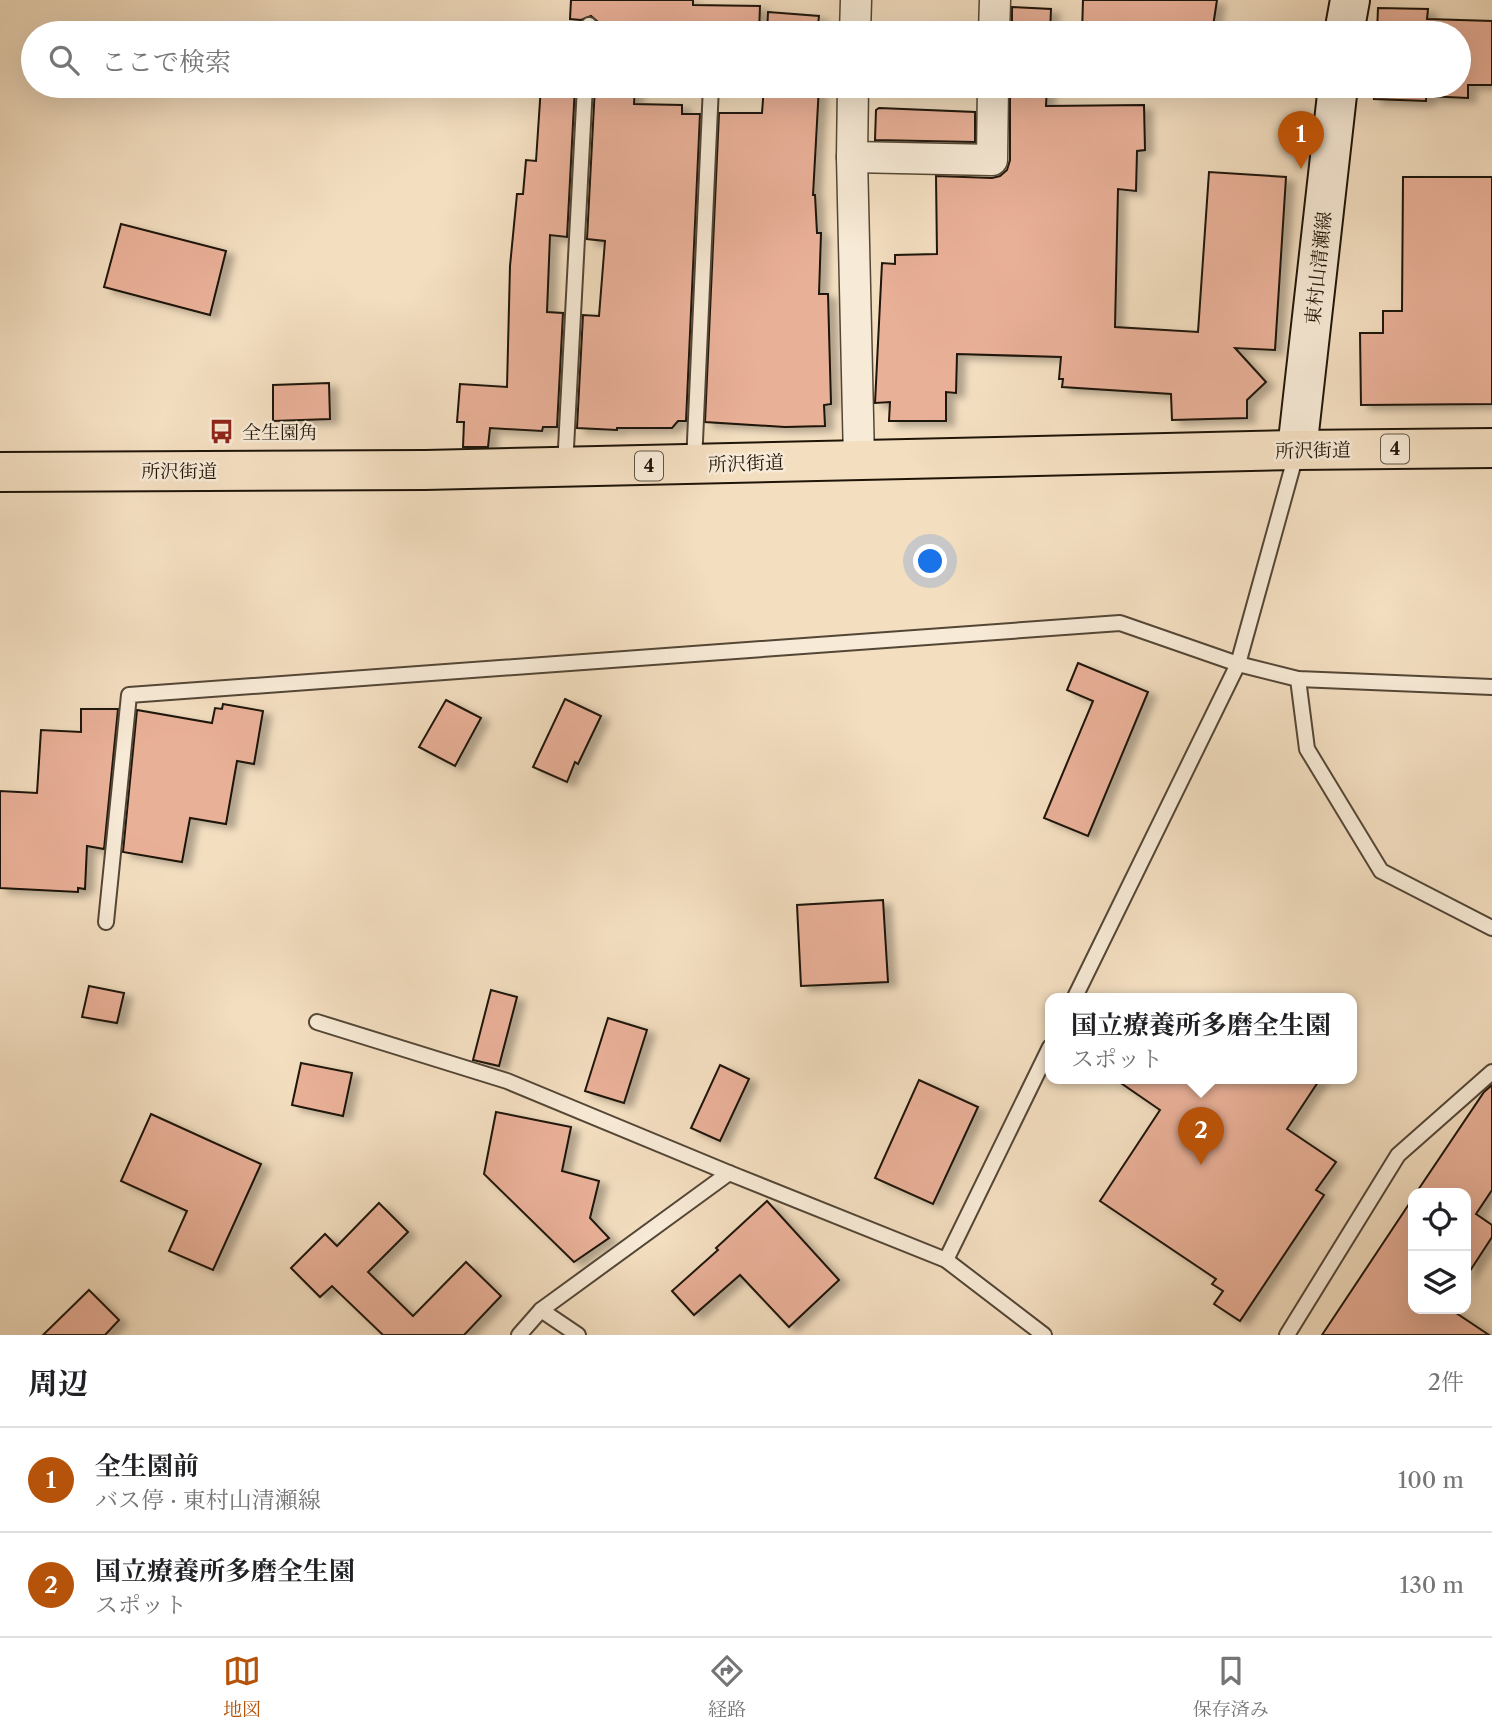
<!DOCTYPE html>
<html lang="ja">
<head>
<meta charset="utf-8">
<style>
  body { margin:0; font-family:"Libre Caslon Text","Noto Serif JP",serif; background:#f6f6f6; color:#202124 }
  .controls { position:absolute; right:21px; bottom:21px; display:grid; overflow:hidden; border-radius:14px; box-shadow:0 7px 28px #0002 }
  .controls button { width:63px; height:63px; display:grid; place-items:center; padding:0; border:0; border-bottom:2px solid #e0e0e0; background:#fff; color:#202124; font:35px sans-serif }
  .you { position:absolute; left:931px; top:562px; width:24px; height:24px; margin:-18px; border:5px solid #fff; border-radius:50%; background:#1a73e8; box-shadow:0 0 0 10px #1a73e833 }
  .badge { display:grid; place-items:center; width:46px; height:46px; border-radius:50%; background:#b45309; color:#fff; font-size:23px; font-weight:700 }
  .pin { position:absolute; translate:-50% -58px; filter:drop-shadow(0 2px 4px #0008) }
  .pin::after { content:''; position:absolute; top:37px; width:24px; height:21px; background:inherit; clip-path:polygon(0 0,100% 0,50% 100%) }
  .popup { position:absolute; left:1045px; top:993px; width:312px; height:91px; box-sizing:border-box; display:grid; place-content:center; border-radius:14px; background:#fff; filter:drop-shadow(0 2px 5px #0005); font-size:23px; white-space:nowrap; color:#757577 }
  .popup b { font-size:26px; color:#202124 }
  .popup::after { content:''; position:absolute; left:50%; top:100%; margin-left:-14px; border:14px solid transparent; border-top-color:#fff }
  .list { margin:0; padding:0; list-style:none }
  h2 { display:flex; justify-content:space-between; align-items:center; height:91px; margin:0; padding:0 28px; font-size:30px }
  h2 small { font-size:23px; font-weight:400; color:#757577 }
  .list li { display:grid; grid-template-columns:46px 1fr auto; gap:21px; align-items:center; box-sizing:border-box; height:105px; padding:0 28px; border-top:2px solid #e0e0e0 }
  .list b { display:block; font-size:26px; white-space:nowrap }
  .list p { margin:0; font-size:23px; white-space:nowrap; color:#757577 }
  .list em { font-size:23px; font-style:normal; color:#757577 }
  .icon { flex:none; width:38px; height:38px; fill:none; stroke:currentColor; stroke-width:2; stroke-linecap:round; stroke-linejoin:round }
  .map { position:relative; flex:none; width:1492px; height:1335px; overflow:hidden }
  .search { position:absolute; background:#fff; box-shadow:0 7px 28px #0002; left:21px; right:21px; top:21px; height:77px; display:flex; align-items:center; gap:18px; box-sizing:border-box; padding:0 24px; border-radius:38px; color:#757577; font-size:26px }
  .sheet { height:301px; background:#fff }
  nav { display:flex; justify-content:space-around; align-items:center; box-sizing:border-box; height:98px; border-top:2px solid #e0e0e0; background:#fff; font-size:19px; color:#757577 }
  nav a { display:grid; justify-items:center; gap:4px }
  nav .on { color:#b45309 }
  .map>svg:first-child { display:block }
</style>
</head>
<body>
<div class="map">
<svg width="1492" height="1335" viewBox="0 0 1492 1335">
  <defs>
    <filter id="shadow"><feDropShadow dx="8" dy="4.5" stdDeviation="3.5" flood-color="#0004"/></filter>
  </defs>
  <rect width="100%" height="100%" fill="#f3dec0"/>
  <filter id="stains"><feTurbulence type="fractalNoise" baseFrequency=".00286" numOctaves="4"/><feColorMatrix values="0 0 0 0 .2 0 0 0 0 .09 0 0 0 0 .02 0 0 0 .5 -.17"/></filter>
  <radialGradient id="worn" r=".72"><stop offset=".6" stop-color="#630" stop-opacity="0"/><stop offset="1" stop-color="#630" stop-opacity=".3"/></radialGradient>
  <g fill="#e9b098" stroke="#1f1408" stroke-width="2" filter="url(#shadow)">
    <path d="M571,0H693V5L760,6L759,33H657V29L598,22L591,16L581,20L570,19Z"/>
    <path d="M1083,0H1217L1212,33H1082Z"/>
    <path d="M1012,7L1051,9L1050,33H1012Z"/>
    <path d="M1378,8L1428,9L1427,19L1492,21V85H1468V98L1426,96V101L1374,99L1375,86H1459V33H1377Z"/>
    <path d="M768,12L819,16L817,33H767Z"/>
    <path d="M541,86H575L567,237L550,235L547,312L563,313L557,427H543L542,431L490,428L488,447H463L464,422H457L460,384L507,387L510,266L517,194H523L526,160L536,161Z"/>
    <path d="M595,86H635L634,104L682,105V114H700L686,421H678L672,428H617V430L577,428L583,315L599,316L605,241L587,239Z"/>
    <path d="M764,86H819L813,195H815L817,233H821L819,294H828L831,404L824,405L825,426L785,427L705,422L719,113H762Z"/>
    <path d="M1010,86H1047L1046,106L1144,105L1145,150L1137,151L1136,191L1118,189L1115,327L1198,332L1209,172L1286,177L1275,350L1235,348L1266,382L1247,400V418L1172,420L1171,394L1062,387L1063,379H1059L1061,357L957,354L956,393L946,392V421H889L890,402L875,403L882,263L895,264V255L937,254L936,176L992,178L1000,176L1007,170L1010,160Z"/>
    <path d="M879,108L975,112V142L875,140L876,110Z"/>
    <path d="M1403,177H1492V404L1361,405L1360,333H1383V311H1402Z"/>
    <path d="M121,224L226,251L210,315L104,287Z"/>
    <path d="M329,383L330,419L273,421V385Z"/>
    <path d="M1078,663L1148,692L1088,836L1044,818L1093,701L1067,690Z"/>
    <path d="M565,699L601,716L578,764L575,762L567,782L533,767Z"/>
    <path d="M446,700L481,718L455,766L419,747Z"/>
    <path d="M223,704L263,711L254,764L237,761L226,824L190,818L182,862L123,852L137,710L212,723L215,708L222,709Z"/>
    <path d="M81,709H118L104,849L87,846L85,889L78,888V892L0,888V791L37,793L41,730L81,732Z"/>
    <path d="M883,900L888,982L801,986L797,905Z"/>
    <path d="M89,986L124,993L117,1023L82,1017Z"/>
    <path d="M491,990L517,997L499,1066L473,1060Z"/>
    <path d="M608,1018L647,1030L624,1103L585,1091Z"/>
    <path d="M301,1063L352,1073L343,1116L292,1105Z"/>
    <path d="M720,1065L749,1079L720,1141L691,1128Z"/>
    <path d="M1115,1079H1320L1287,1129L1336,1162L1316,1190L1324,1195L1240,1321L1214,1304L1223,1291L1212,1284L1216,1279L1100,1201L1160,1110Z"/>
    <path d="M919,1080L978,1107L933,1204L875,1178Z"/>
    <path d="M1492,1085V1190L1476,1214L1492,1225V1237L1466,1277V1193H1416L1484,1092Z"/>
    <path d="M496,1112L571,1127L562,1171L599,1181L590,1218L609,1238L574,1262L484,1174Z"/>
    <path d="M151,1114L261,1164L213,1270L169,1251L187,1211L121,1181Z"/>
    <path d="M1413,1198V1309H1450L1489,1335H1322Z"/>
    <path d="M767,1201L839,1280L789,1327L740,1275L694,1315L672,1291L718,1250L716,1248Z"/>
    <path d="M379,1203L408,1232L368,1272L413,1316L466,1262L501,1296L464,1335H383L332,1286L320,1297L291,1268L325,1234L337,1246Z"/>
    <path d="M89,1290L119,1320L105,1335H43Z"/>
  </g>
  <g fill="none" stroke-linecap="round" stroke-linejoin="round">
    <defs>
      <g id="lane">
        <path d="M588,33L589,25"/>
        <path d="M694,463L711,86"/>
        <path d="M565,467L585,86"/>
        <path d="M1298,679L1307,749L1381,871L1492,928"/>
        <path d="M106,922L129,695L1120,623L1238,664L1298,679L1492,687"/>
        <path d="M1074,999L1238,664L1297,451"/>
        <path d="M317,1022L507,1081L729,1173L946,1260L1044,1335"/>
        <path d="M946,1260L1050,1047"/>
        <path d="M541,1310L578,1335"/>
        <path d="M519,1335L541,1310L729,1173"/>
        <path d="M1287,1335L1398,1155L1492,1072"/>
      </g>
      <g id="street">
        <path d="M855,33L856,0"/>
        <path d="M994,33L995,0"/>
        <path d="M853,86L852,157L859,460"/>
        <path d="M852,157L992,160L993,86"/>
      </g>
      <g id="secondary">
        <path d="M1344,33L1350,0"/>
        <path d="M1297,450L1338,86"/>
      </g>
      <path id="primary" d="M0,472L425,470L1297,450L1492,448"/>
    </defs>
    <use href="#lane" stroke="#544636" stroke-width="18"/>
    <use href="#street" stroke="#544636" stroke-width="33"/>
    <use href="#secondary" stroke="#1f1408" stroke-width="42"/>
    <use href="#primary" stroke="#1f1408" stroke-width="42"/>
    <use href="#lane" stroke="#f7ead6" stroke-width="14"/>
    <use href="#street" stroke="#f7ead6" stroke-width="30"/>
    <use href="#secondary" stroke="#f7ead6" stroke-width="38"/>
    <use href="#primary" stroke="#f3dec0" stroke-width="38"/>
  </g>
  <defs>
    <symbol id="bus-bare" viewBox="-9 -9 18 18"><path d="M-5-6H5V4H4V6H2V4H-2V6H-4V4H-5ZM-3.5-4V0h7V-4ZM-3.5 1.2v1.5H-2V1.2ZM2 1.2v1.5H3.5V1.2Z" fill="#8f2418" stroke="#f7ead6" stroke-width="2.5" paint-order="stroke"/></symbol>
  </defs>
  <g fill-rule="evenodd">
    <use href="#bus-bare" x="204" y="414" width="35" height="35"/>
  </g>
  <g text-anchor="middle" stroke-width="5" stroke-linejoin="round" paint-order="stroke">
    <g fill="#f7ead6" stroke="#605446" stroke-width="2">
      <rect x="1381" y="434.5" width="28" height="29" rx="5"/>
      <rect x="635" y="451.5" width="28" height="29" rx="5"/>
    </g>
    <g font-size="18" font-weight="bold" fill="#1f1408">
      <text x="1395" y="455">4</text>
      <text x="649" y="472">4</text>
    </g>
    <g font-size="19" fill="#1f1408" stroke="#f7ead6">
      <text transform="translate(1318 268) rotate(-84)" y="7">東村山清瀬線</text>
      <text transform="translate(1313 450) rotate(-1)" y="7">所沢街道</text>
      <text transform="translate(746 463) rotate(-2)" y="7">所沢街道</text>
      <text x="179" y="478">所沢街道</text>
    </g>
    <g font-size="19" fill="#1f1408" stroke="#f7ead6" text-anchor="start">
      <text x="242" y="439">全生園角</text>
    </g>
  </g>
  <rect width="100%" height="100%" filter="url(#stains)"/>
  <rect width="100%" height="100%" fill="url(#worn)"/>
</svg>
<div class="controls">
<button><svg class="icon" aria-label="locate" viewBox="0 0 24 24"><circle cx="12" cy="12" r="6"/><path d="M12 2v4M12 18v4M2 12h4M18 12h4"/></svg></button>
<button><svg class="icon" aria-label="layers" viewBox="0 0 24 24"><path d="M12 4l9 5-9 5-9-5zM3 14l9 5 9-5"/></svg></button>
</div>
<div class="you"></div>
<div class="pin badge" style="left:1301px;top:169px">1</div>
<div class="pin badge" style="left:1201px;top:1165px">2</div>
<div class="popup"><b>国立療養所多磨全生園</b>スポット</div>
<div class="search"><svg class="icon" aria-label="search" viewBox="0 0 24 24"><circle cx="10" cy="10" r="6"/><path d="M15 15l6 6"/></svg>ここで検索</div>
</div>
<section class="sheet">
<h2>周辺<small>2件</small></h2>
<ul class="list">
<li><span class="badge">1</span><div><b>全生園前</b><p>バス停 · 東村山清瀬線</p></div><em>100 m</em></li>
<li><span class="badge">2</span><div><b>国立療養所多磨全生園</b><p>スポット</p></div><em>130 m</em></li>
</ul>
</section>
<nav>
<a class="on"><svg class="icon" aria-label="map" viewBox="0 0 24 24"><path d="M3 6l6-2 6 2 6-2v14l-6 2-6-2-6 2zM9 4v14M15 6v14"/></svg>地図</a>
<a><svg class="icon" aria-label="directions" viewBox="0 0 24 24"><path d="M12 3l9 9-9 9-9-9zM9 14v-3h6M13 9l2 2-2 2"/></svg>経路</a>
<a><svg class="icon" aria-label="saved" viewBox="0 0 24 24"><path d="M7 4h10v16l-5-4-5 4z"/></svg>保存済み</a>
</nav>
</body>
</html>
